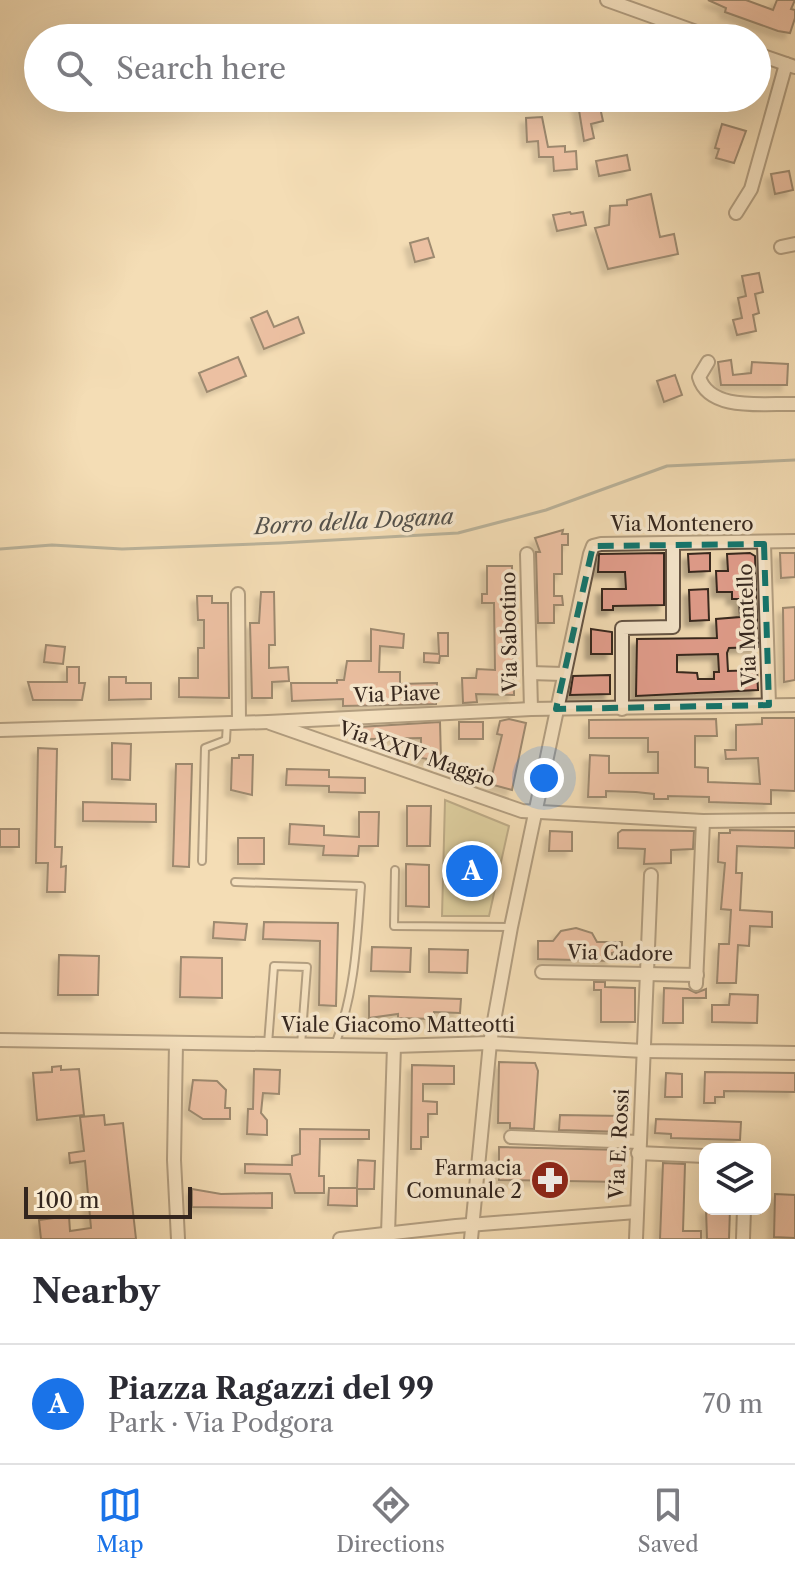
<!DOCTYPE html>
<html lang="en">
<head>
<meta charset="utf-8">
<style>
  body { margin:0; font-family:"Libre Caslon Text",serif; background:#f7f7f7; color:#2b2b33 }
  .controls { position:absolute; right:24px; bottom:24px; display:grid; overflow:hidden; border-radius:16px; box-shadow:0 8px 32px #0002 }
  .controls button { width:72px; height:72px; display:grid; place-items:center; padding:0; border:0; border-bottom:2px solid #e1e1e2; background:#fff; color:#2b2b33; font:40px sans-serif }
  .scale { position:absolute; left:24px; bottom:20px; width:168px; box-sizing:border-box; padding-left:8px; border:4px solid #34261e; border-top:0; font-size:22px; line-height:28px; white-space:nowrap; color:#34261e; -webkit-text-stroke:6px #f8e9cf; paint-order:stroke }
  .you { position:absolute; left:544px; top:778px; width:28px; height:28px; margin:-20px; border:6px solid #fff; border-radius:50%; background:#1a73e8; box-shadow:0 0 0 12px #1a73e833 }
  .badge { display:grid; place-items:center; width:52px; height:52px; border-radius:50%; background:#1a73e8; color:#fff; font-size:26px; font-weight:700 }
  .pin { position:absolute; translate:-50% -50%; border:4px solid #fff; box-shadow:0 2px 8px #0006 }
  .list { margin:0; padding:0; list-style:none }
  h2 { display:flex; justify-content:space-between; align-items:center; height:104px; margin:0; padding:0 32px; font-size:34px }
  h2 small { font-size:26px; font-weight:400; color:#7c7c81 }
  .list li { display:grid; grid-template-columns:52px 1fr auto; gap:24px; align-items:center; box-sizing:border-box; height:120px; padding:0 32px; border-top:2px solid #e1e1e2 }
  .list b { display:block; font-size:30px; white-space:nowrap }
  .list p { margin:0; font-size:26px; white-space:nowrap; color:#7c7c81 }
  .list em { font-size:26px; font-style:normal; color:#7c7c81 }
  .icon { flex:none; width:44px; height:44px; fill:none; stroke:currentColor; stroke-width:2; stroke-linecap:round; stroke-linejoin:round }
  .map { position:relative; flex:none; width:795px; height:1239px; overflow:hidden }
  .search { position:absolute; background:#fff; box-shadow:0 8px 32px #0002; left:24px; right:24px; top:24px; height:88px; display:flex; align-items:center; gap:20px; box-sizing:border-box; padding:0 28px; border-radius:44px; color:#7c7c81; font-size:30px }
  .sheet { height:224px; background:#fff }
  nav { display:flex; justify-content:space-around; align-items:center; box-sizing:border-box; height:112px; border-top:2px solid #e1e1e2; background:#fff; font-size:22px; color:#7c7c81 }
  nav a { display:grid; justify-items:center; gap:4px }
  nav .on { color:#1a73e8 }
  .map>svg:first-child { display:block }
</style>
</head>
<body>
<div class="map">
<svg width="795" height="1239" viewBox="0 0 795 1239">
  <defs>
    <filter id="shadow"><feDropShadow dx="-5.5" dy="5.5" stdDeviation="2" flood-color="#0004"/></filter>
  </defs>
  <rect width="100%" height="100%" fill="#f4ddb5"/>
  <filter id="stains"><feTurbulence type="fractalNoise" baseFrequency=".0025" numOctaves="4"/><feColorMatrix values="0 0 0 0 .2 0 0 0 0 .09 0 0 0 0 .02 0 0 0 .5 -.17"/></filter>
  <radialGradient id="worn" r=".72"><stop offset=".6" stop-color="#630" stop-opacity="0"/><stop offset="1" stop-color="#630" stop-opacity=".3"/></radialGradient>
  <path fill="#c4be88" stroke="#7c7253" stroke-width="2" d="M445,800L509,826L489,916H442Z"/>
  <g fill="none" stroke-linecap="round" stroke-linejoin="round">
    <path stroke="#747f79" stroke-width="3" d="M0,549L52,545L122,549L280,543L458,533L546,510L667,466L795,460"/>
  </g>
  <g fill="#e39e8d" stroke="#34261e" stroke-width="2" fill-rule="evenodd" filter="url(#shadow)">
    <path d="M708,0H746L773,10L777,0H795L791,9L795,10V18L790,33L778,31L725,12L726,8Z"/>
    <path d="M577,98H598L603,121L591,124L594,138L584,141Z"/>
    <path d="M542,117L548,147L565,146V152L576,151L577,169L554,171L553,157H539L538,141L527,142L526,118Z"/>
    <path d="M722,124L746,131L734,163L716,158L719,149L715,148Z"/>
    <path d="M627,155L630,170L599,176L596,161Z"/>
    <path d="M789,171L793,190L775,194L771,174Z"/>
    <path d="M651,194L660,237L674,234L678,254L608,269L595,228L609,225L610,206L627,205V200Z"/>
    <path d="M570,212L571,214L583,212L586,225L557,231L553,215Z"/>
    <path d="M428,238L434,257L415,262L410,243Z"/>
    <path d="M759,273L763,292L755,294L759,313L753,315L756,331L737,335L733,320L742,318L738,298L746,296L742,276Z"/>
    <path d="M267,311L274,327L298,317L304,333L264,349L251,318Z"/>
    <path d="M238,357L246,376L207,392L199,373Z"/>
    <path d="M731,360L733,375L751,373L752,362L788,364L787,385H721L718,362Z"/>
    <path d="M675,375L682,395L664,402L657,381Z"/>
    <path d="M563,530L562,534H568V545H562V574H554V596H562L563,605H554V623H538L536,552H540L535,538Z"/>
    <path d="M664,553V605L613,606V610H602V589H626L625,572H598L599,554Z"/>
    <path d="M710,553V571L689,572L688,554Z"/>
    <path d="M750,553L755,556L758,647L729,648L727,653L728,671L757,670L758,690L636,696L637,639L717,638L716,619L740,617L739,599H732V592H717L716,571H728L727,554ZM718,654L719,672H714V679H698L697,673L677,672V655Z"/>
    <path d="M780,553H795V577L781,578Z"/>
    <path d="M487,566H512L514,695L476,694L477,702L463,703L462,678H476L477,669L495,670L494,603H482V594H487Z"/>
    <path d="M708,589L709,620L690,621L689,590Z"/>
    <path d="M261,592H274L275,645H269V668L288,667L289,681L272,682V698H252L250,623H259Z"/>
    <path d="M197,596H212V603H228L229,698L179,697V678H198V648H204V620H198Z"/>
    <path d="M795,607V680L784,682L783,608Z"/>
    <path d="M371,629L404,634L403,648L380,646L379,672H400V684L437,683L436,704L343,706V699L292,701L291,683H337V680H344L347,661H371Z"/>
    <path d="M591,629L612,632V654H591Z"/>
    <path d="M438,633H448V656H440L439,663L424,662V653L439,654Z"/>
    <path d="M46,645L65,647L63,664L44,662Z"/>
    <path d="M67,667H79V683H85L82,700H33L28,682H67Z"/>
    <path d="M610,675V694L570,695L573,676Z"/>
    <path d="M109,677H126V683H151V699L109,700Z"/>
    <path d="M762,718H795V791L771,790V804L709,802V797L668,796V799H654V794L636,792L606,791V797H588L590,755L609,756V773H658V752H648V738H589V720L716,719L717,736H695V767L708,768V782L760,784L758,758L726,759L725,750H736V725L762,724Z"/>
    <path d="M509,719L526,723L512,790L490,784L502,735L497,734L500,721Z"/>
    <path d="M440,722L441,761L421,758V738L370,739L359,735V727Z"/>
    <rect x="459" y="722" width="24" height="17"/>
    <path d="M112,743L131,744L130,780L112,779Z"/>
    <path d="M38,748L57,749L55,847H62L61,867L66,866L65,892H47L48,863H36Z"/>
    <path d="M239,755H253L252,795L231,790L232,758H239Z"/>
    <path d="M176,764H192L189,867L173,866Z"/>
    <path d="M287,769L329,770V777L365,778V793L329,792V786L286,785Z"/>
    <path d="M83,802L156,804V822L83,821Z"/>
    <path d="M407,806H431L430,846H407Z"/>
    <path d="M359,812H379L378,846H359L358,856L323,855L324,846L289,844L290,824L324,826V835L359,837Z"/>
    <rect x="0" y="829" width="19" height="18"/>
    <path d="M622,830L694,831L693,849L671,850V863L644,864L645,849L618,848V833Z"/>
    <path d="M730,830L795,831V848L737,846L736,873H742L740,910L772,912V927L750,926L749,946L738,945L736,983H717L719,944H729L731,910L721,909L725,863L718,862L719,833H730Z"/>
    <path d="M550,831L572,832V851H549Z"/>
    <rect x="238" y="838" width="26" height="26"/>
    <path d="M406,864L429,865V907L406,906Z"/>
    <path d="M214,922L247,924L245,940L213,938Z"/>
    <path d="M264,922L338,923L336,1006L319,1005L320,941L263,939Z"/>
    <path d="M576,928L592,933L597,942H622V950L612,953V961L538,959V941H553L561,931Z"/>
    <path d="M372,947L411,948L410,972L371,971Z"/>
    <path d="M429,949L468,950L467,973L429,972Z"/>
    <path d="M59,955L99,956L98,995H58Z"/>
    <path d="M181,957L222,958V998L180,997Z"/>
    <path d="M594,982H605V987L635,988V1022H601V990H594Z"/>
    <path d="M664,988L688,989L696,993L706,989V998H683V1023H663Z"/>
    <path d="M730,994L758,995L757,1023L712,1022V1005H729Z"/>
    <path d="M369,996L461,999L460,1013L434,1012V1019L398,1018V1014L369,1018Z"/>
    <path d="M499,1062L535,1063L538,1071L534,1129L510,1128V1123H498Z"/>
    <path d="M412,1065L454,1066V1084H423V1101L437,1102V1114H428V1137H421V1149H411Z"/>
    <path d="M61,1066V1070L79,1069L84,1115L37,1120L33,1073L52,1072V1067Z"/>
    <path d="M254,1069L280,1070L279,1094L263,1093L261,1113L267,1120V1135L247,1134L248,1109H253Z"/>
    <path d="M705,1072L795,1073V1092L724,1091V1097H715V1103H704Z"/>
    <path d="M666,1073L682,1074V1097H665Z"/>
    <path d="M193,1080L217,1081L226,1090L225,1108H230V1119H203L189,1110Z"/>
    <path d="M104,1115L105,1125L123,1123L136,1239H41L39,1220L69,1216L70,1231L91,1228L85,1161L70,1163L69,1153L84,1151L80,1117Z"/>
    <path d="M560,1115L624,1116L623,1132L559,1130Z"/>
    <path d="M656,1119L741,1122L740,1140L671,1138V1134L655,1133Z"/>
    <path d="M300,1129L369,1130V1139H320L319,1176H324V1193H295L290,1174L245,1173V1164L292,1165V1156L300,1154Z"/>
    <path d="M499,1147L623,1150L622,1182L499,1180Z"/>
    <path d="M358,1160L375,1161L374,1189H357V1206L328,1205L329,1188H357Z"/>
    <path d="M663,1163L685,1164L683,1231H701V1239H660Z"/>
    <path d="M192,1189L221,1194L272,1193V1208L192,1207Z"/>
    <path d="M775,1194L795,1195V1238L774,1237Z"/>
    <path d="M706,1209H730L729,1239H707Z"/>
  </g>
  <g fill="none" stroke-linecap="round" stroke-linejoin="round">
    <defs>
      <g id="lane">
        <path d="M202,861L205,748L226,740L227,722"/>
        <path d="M395,870L394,926L511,927"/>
        <path d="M235,882L361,886C357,941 355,993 335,1045"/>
        <path d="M268,1044L274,966L307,967L301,1045"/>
      </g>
      <g id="street">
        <path d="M607,0L713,38"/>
        <path d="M757,54L795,67"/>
        <path d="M736,213L751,189L786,64"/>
        <path d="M781,247L795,244"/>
        <path d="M708,362L699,377C709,412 765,403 795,404"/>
        <path d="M764,544L769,705"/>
        <path d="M527,554L531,709"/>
        <path d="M238,594L239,722"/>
        <path d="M530,673L563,674"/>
        <path d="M622,709V628L673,627V543"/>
        <path d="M270,723L522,811L703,821L795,820"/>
        <path d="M0,730L268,722L531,709L795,705"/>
        <path d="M542,972L697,975"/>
        <path d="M696,984L703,821"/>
        <path d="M0,1040L394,1046L490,1043L644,1051L795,1053"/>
        <path d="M176,1043L174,1160L178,1239"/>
        <path d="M511,1137L639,1142"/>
        <path d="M638,1153L705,1156"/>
        <path d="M388,1234L394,1046"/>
        <path d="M340,1239L456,1226L636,1212"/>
        <path d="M471,1239L490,1043L511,927L590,554L593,546L601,544L795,541"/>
        <path d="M636,1239L651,875"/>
        <path d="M743,1239L744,1209"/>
      </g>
    </defs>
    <use href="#lane" stroke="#645444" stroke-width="10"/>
    <use href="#street" stroke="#645444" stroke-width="16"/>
    <use href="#lane" stroke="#f8e9cf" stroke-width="6"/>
    <use href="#street" stroke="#f8e9cf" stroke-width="12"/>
  </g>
  <path d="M0 0H795V1239H0ZM764,544L769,705L556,709L593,546Z" fill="#f4ddb5" fill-opacity=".55" fill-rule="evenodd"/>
  <path fill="none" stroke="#0f766e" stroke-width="6" stroke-dasharray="16 10" stroke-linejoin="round" d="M764,544L769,705L556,709L593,546Z"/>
  <defs>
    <symbol id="pharmacy-disc" viewBox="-11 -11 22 22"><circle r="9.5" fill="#8f2418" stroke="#f8e9cf"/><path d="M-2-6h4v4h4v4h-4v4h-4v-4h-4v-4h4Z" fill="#fff"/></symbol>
  </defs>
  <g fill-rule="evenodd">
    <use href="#pharmacy-disc" x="528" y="1158" width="44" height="44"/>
  </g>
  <g text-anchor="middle" stroke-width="7" stroke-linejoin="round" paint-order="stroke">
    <g font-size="20" fill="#34261e" stroke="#f8e9cf">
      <text x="682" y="531">Via Montenero</text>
      <text transform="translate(747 625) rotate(-92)" y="7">Via Montello</text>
      <text transform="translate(509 632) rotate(-91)" y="7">Via Sabotino</text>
      <text transform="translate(397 694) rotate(-2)" y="7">Via Piave</text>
      <text transform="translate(417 754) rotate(19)" y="7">Via XXIV Maggio</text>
      <text transform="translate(620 953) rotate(1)" y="7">Via Cadore</text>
      <text x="398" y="1032">Viale Giacomo Matteotti</text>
      <text transform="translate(619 1144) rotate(-87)" y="7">Via E. Rossi</text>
    </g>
    <g font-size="20" fill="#34261e" stroke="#f8e9cf" text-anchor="end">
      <text x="522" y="1175">Farmacia<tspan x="522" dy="23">Comunale 2</tspan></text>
    </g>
    <g font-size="22" font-style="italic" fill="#54524c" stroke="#f8e9cf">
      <text transform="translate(354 521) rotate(-3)" y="8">Borro della Dogana</text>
    </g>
  </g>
  <rect width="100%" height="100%" filter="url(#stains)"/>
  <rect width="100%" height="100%" fill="url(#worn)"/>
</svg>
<div class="controls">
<button><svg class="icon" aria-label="layers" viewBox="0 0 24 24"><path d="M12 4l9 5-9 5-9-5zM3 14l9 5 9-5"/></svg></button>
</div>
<div class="scale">100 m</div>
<div class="you"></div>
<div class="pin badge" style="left:472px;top:871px">A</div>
<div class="search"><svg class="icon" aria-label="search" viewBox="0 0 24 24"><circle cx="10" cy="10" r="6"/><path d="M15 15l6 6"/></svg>Search here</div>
</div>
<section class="sheet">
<h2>Nearby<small></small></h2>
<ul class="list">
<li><span class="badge">A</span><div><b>Piazza Ragazzi del 99</b><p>Park · Via Podgora</p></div><em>70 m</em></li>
</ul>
</section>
<nav>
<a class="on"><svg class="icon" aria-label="map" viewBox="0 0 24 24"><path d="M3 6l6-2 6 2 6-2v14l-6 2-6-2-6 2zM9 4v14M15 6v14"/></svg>Map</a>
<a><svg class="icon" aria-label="directions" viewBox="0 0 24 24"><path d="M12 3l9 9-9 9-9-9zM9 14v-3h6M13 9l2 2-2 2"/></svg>Directions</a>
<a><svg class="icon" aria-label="saved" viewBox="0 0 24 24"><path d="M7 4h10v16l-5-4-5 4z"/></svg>Saved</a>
</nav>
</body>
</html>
